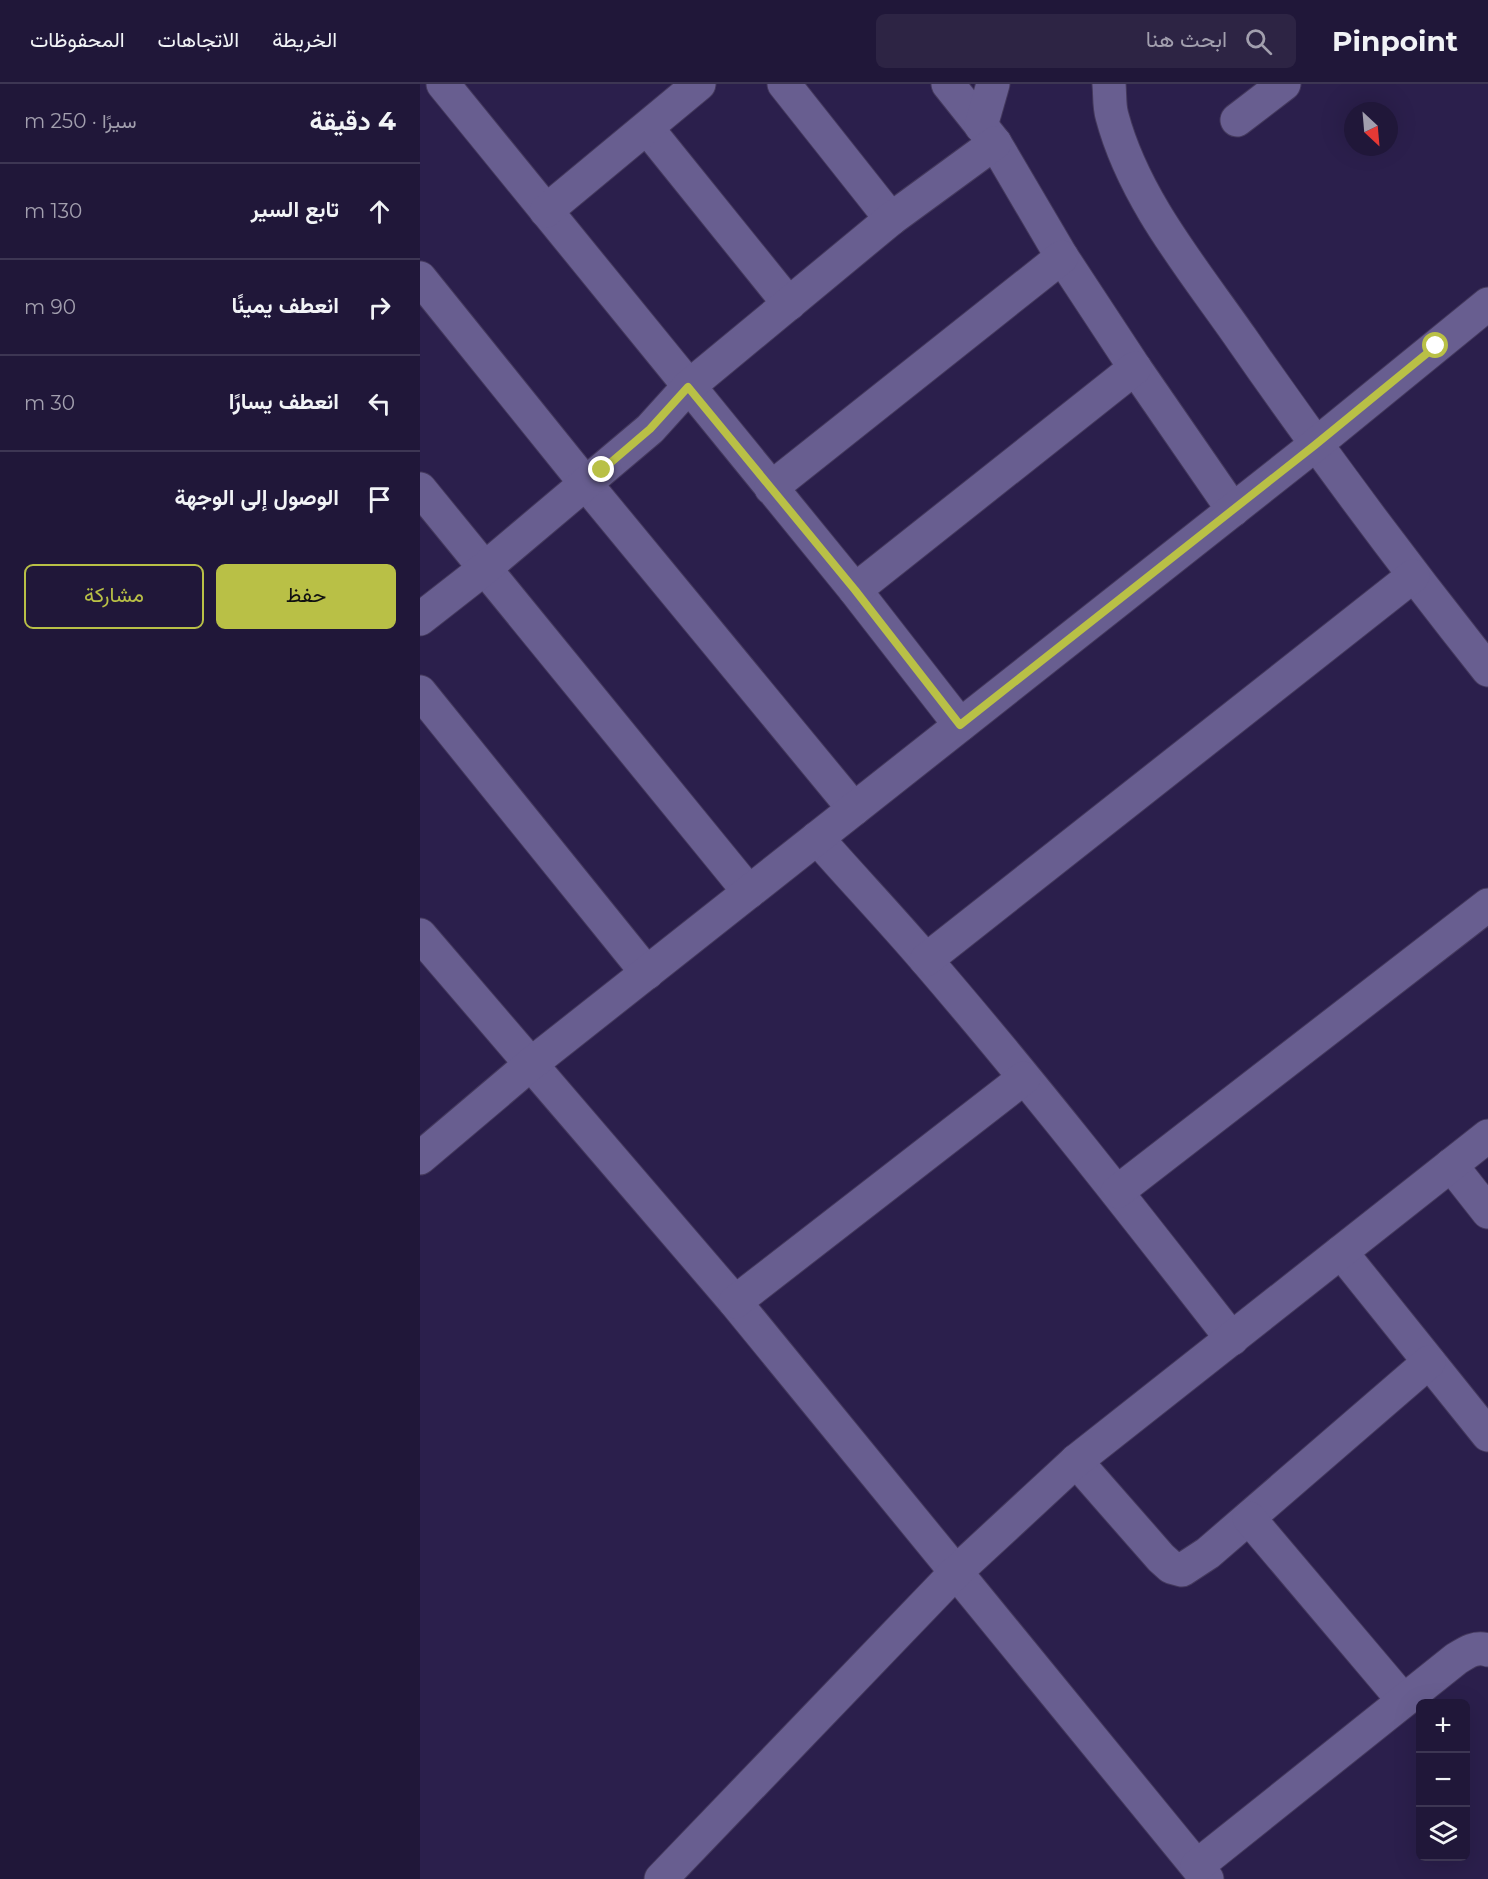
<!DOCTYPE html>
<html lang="ar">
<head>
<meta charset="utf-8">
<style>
  body { margin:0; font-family:Montserrat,Vazirmatn,sans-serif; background:#2d2444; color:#f1f3f6; direction:rtl }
  .controls { position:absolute; right:18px; bottom:18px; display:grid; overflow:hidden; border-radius:9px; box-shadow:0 6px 24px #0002 }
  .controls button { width:54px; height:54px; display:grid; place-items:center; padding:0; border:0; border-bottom:2px solid #3d3653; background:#201739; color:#f1f3f6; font:30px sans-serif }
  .compass { position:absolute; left:924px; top:18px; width:54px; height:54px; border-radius:50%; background:#201739; box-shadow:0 6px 24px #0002; rotate:154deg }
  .stop { position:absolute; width:18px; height:18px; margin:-14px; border:4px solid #b9c046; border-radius:50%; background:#fff }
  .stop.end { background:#b9c046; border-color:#fff; box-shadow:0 2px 6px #0008 }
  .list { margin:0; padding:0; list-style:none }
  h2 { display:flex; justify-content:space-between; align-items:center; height:78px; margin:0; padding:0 24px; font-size:26px }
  h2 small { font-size:20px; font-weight:400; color:#a29fae }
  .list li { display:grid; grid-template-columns:39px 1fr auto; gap:18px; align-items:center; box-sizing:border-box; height:96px; padding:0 24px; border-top:2px solid #3d3653 }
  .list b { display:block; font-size:22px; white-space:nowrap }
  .list em { font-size:20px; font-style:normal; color:#a29fae }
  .actions { display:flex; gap:12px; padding:18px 24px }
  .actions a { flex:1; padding:14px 0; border:2px solid #b9c046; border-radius:9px; text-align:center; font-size:21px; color:#b9c046 }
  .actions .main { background:#b9c046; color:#111 }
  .icon { flex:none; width:33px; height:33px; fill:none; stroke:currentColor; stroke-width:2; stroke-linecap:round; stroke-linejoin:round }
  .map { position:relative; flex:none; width:1068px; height:1795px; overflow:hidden; direction:ltr }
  header { display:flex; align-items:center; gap:36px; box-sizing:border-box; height:84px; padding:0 30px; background:#201739; border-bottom:2px solid #3d3653 }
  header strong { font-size:28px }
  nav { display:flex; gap:33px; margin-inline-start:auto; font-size:21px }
  .search { width:420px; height:54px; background:#2d2444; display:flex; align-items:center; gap:15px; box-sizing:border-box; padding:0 21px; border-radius:9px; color:#a29fae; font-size:22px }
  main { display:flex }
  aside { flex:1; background:#201739 }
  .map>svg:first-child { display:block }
</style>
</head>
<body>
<header>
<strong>Pinpoint</strong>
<div class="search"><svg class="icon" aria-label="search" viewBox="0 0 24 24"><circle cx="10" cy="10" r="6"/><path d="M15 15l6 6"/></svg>ابحث هنا</div>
<nav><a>الخريطة</a><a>الاتجاهات</a><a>المحفوظات</a></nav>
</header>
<main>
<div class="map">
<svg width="1068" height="1795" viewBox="0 0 1068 1795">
  <rect width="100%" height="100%" fill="#2b1f4c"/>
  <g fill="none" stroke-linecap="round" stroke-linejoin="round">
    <defs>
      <g id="minor">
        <path d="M23,0L435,506L540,641"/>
        <path d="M364,0L471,135"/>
        <path d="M528,0L575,59L642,173L715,284L813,426"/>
        <path d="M689,0C690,10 689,22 692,32C714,115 773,185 821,254C900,368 982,478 1068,586"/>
        <path d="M817,36L864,0"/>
        <path d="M561,42L573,0"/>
        <path d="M227,44L369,220"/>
        <path d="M126,127L279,0"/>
        <path d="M0,194L166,400L434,725"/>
        <path d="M351,404L642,173"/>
        <path d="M0,405L329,808"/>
        <path d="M435,506L715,284"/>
        <path d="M0,535L64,485L230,345L268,303L471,135L575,59"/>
        <path d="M0,608L227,889"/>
        <path d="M397,754C433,795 471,835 506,876C612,999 712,1127 812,1255"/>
        <path d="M0,851L315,1218L787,1795"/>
        <path d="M506,876L993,492"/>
        <path d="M0,1074L111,980L895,361L1068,220"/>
        <path d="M1031,1081L1068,1128"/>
        <path d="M697,1108L1068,821"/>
        <path d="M921,1168L1068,1351"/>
        <path d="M315,1218L604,994"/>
        <path d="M656,1377L741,1474L751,1483L762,1486L788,1469L1009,1278"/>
        <path d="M829,1434L983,1616"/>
        <path d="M777,1782L1036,1575C1047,1568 1056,1562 1068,1566"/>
        <path d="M241,1795L535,1489L656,1377L1068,1052"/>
      </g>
    </defs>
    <use href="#minor" stroke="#44395d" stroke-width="35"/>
    <use href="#minor" stroke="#685e90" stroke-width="33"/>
  </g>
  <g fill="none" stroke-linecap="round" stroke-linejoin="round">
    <path stroke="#b9c046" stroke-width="8" d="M182,386L230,345L268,303L435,506L540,641L895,361L1016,262"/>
  </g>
</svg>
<div class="controls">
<button>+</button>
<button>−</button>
<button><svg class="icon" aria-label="layers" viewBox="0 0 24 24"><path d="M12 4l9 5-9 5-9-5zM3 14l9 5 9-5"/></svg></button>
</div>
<svg class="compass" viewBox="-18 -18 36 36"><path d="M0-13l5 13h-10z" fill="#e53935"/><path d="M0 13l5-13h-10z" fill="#a29fae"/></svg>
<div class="stop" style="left:1016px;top:262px"></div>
<div class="stop end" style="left:182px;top:386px"></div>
</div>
<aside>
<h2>4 دقيقة<small>سيرًا · 250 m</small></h2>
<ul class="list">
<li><svg class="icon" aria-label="ahead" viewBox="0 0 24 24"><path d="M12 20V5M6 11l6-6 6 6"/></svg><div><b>تابع السير</b></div><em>130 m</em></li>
<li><svg class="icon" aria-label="right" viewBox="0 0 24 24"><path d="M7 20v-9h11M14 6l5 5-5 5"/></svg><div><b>انعطف يمينًا</b></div><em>90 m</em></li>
<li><svg class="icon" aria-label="left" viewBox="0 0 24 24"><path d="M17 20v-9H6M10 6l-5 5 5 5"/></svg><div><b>انعطف يسارًا</b></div><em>30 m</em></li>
<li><svg class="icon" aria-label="arrive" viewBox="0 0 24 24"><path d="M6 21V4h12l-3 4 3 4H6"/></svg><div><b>الوصول إلى الوجهة</b></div></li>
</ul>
<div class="actions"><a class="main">حفظ</a><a>مشاركة</a></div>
</aside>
</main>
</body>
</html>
